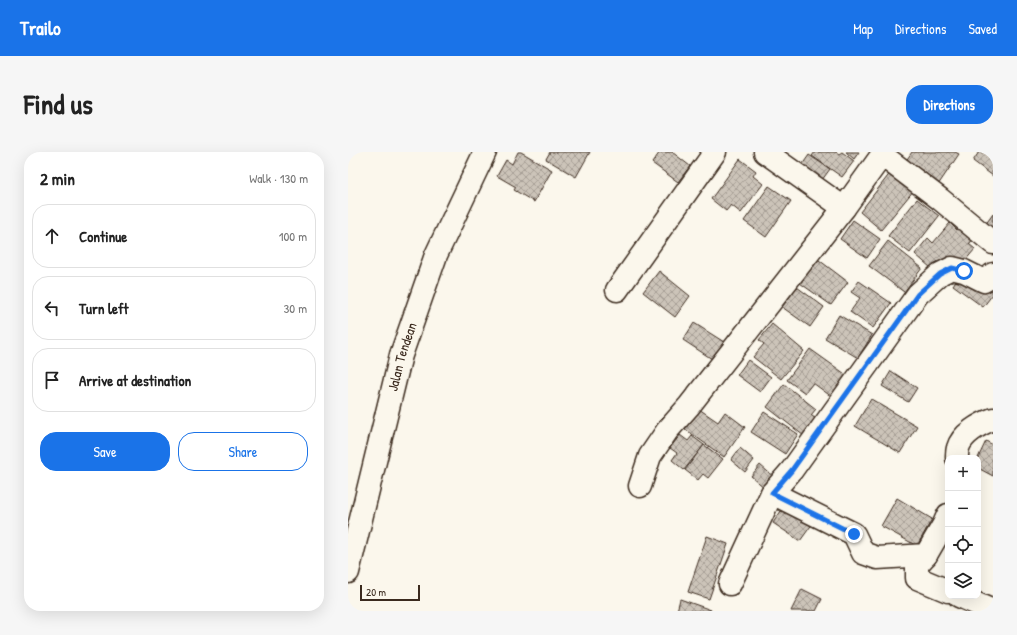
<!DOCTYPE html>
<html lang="en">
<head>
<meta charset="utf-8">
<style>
  body { margin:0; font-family:"Patrick Hand",sans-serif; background:#f6f6f6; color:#222 }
  .controls { position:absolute; right:12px; bottom:12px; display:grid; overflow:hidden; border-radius:8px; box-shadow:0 4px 16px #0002 }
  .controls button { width:36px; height:36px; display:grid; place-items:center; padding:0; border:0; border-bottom:1px solid #e0e0e0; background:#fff; color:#222; font:20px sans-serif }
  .scale { position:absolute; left:12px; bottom:10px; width:60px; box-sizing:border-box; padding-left:4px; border:2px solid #3b2a1e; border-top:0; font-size:11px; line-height:14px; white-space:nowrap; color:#3b2a1e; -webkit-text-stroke:3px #fbf7ec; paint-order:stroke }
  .stop { position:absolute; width:12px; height:12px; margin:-9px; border:3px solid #1a73e8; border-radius:50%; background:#fff }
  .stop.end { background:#1a73e8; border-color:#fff; box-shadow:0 1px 4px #0008 }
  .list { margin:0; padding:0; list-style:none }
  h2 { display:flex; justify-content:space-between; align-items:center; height:52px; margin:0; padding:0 16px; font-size:17px }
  h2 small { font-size:13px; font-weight:400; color:#767676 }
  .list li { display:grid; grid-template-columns:26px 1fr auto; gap:12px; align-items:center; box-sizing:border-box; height:64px; margin:0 8px 8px; padding:0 8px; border:1px solid #e0e0e0; border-radius:16px }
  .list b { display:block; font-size:15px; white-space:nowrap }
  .list em { font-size:13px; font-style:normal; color:#767676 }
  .actions { display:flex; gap:8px; padding:12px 16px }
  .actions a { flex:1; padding:9px 0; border:1px solid #1a73e8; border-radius:16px; text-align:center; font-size:14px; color:#1a73e8 }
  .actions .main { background:#1a73e8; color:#fff }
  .icon { flex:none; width:22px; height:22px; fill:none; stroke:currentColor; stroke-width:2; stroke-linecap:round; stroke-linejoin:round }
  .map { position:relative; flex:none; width:645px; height:459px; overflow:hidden; border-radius:16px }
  header { display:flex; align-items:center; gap:24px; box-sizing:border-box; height:56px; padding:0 20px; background:#1a73e8; color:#fff }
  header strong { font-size:19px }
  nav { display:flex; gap:22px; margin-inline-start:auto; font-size:14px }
  .intro { display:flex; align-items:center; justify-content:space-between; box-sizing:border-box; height:96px; padding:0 24px }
  h1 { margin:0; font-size:28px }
  .button { padding:10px 18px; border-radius:16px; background:#1a73e8; color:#fff; font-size:14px; font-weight:700 }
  main { display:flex; gap:24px; padding:0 24px }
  aside { flex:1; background:#fff; border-radius:16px; box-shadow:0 4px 16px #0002 }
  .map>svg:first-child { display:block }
</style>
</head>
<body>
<header>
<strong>Trailo</strong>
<nav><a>Map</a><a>Directions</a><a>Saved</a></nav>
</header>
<div class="intro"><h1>Find us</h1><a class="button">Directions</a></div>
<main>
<aside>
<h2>2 min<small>Walk · 130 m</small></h2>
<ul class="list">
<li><svg class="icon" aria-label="ahead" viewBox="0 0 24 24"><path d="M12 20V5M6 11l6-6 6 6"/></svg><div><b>Continue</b></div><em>100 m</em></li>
<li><svg class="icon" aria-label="left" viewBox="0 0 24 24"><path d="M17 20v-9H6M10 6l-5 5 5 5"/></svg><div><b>Turn left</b></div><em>30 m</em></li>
<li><svg class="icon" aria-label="arrive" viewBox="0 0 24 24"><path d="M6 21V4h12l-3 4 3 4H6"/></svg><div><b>Arrive at destination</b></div></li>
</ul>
<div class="actions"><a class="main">Save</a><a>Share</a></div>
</aside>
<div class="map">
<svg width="645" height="459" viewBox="0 0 645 459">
  <defs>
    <pattern id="building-cross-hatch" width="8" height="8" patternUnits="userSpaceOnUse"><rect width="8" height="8" fill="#ccc4b9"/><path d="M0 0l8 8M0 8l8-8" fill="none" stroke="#a79f96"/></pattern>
  </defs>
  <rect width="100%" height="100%" fill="#fbf7ec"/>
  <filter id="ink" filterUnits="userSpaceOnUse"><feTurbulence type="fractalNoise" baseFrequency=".025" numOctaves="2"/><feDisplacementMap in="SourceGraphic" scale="8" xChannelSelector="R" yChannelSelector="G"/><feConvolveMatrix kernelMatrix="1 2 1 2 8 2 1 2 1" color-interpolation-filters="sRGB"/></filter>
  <g filter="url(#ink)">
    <g fill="url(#building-cross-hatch)" stroke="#3b2a1e">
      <path d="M170,0H173L204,18L186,50L166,38L168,35L149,24L158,8L164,12Z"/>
      <path d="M202,0H242L228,25L198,7Z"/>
      <path d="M312,0H324L342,14L330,30L304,11Z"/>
      <path d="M467,0H488L491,2L494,0L506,9L494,25L464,4Z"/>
      <path d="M498,0H511L506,7Z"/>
      <path d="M564,0H607L611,2L588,36L555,13Z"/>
      <path d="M631,0H645V24L625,9Z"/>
      <path d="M461,3L482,17L474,28L454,13Z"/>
      <path d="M392,7L408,19L405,24L415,32L393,61L383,53L378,59L363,47Z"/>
      <path d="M543,20L566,38L533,78L512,60Z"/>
      <path d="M421,34L443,49L418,85L396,69Z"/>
      <path d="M569,47L591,64L562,101L540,84Z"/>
      <path d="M645,62V79L637,73Z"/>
      <path d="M505,68L532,87L519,106L492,87Z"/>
      <path d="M602,71L609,78L614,72L628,84L621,92L627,97L599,130L567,102L580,86L585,91Z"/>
      <path d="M540,89L574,116L556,140L521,114Z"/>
      <path d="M467,105L500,130L483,153L449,129Z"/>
      <path d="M617,116L645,137V142L635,155L605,133Z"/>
      <path d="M311,119L342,144L327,165L295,140Z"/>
      <path d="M511,129L543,151L525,176L502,160L512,146L503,140Z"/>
      <path d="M449,135L476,155L462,175L434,155Z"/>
      <path d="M491,163L524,183L510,206L477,186Z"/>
      <path d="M346,171L376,190L364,207L335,188Z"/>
      <path d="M424,172L456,199L433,227L405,205L416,192L411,188Z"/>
      <path d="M462,197L500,224L484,245L465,231L457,241L439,228Z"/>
      <path d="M400,208L423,225L412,240L389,223Z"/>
      <path d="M543,219L569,236L560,250L534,234Z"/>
      <path d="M436,232L468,257L463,263L469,268L456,284L419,255Z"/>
      <path d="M523,247L569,274L552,301L507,274Z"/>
      <path d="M351,257L370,270L377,260L397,275L376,305L337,277Z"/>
      <path d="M416,260L450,282L437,302L403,280Z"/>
      <path d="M332,283L340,289L344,284L356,293L336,318L324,308L329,301L322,296Z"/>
      <path d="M638,289L645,293V324L630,316V306Z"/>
      <path d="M356,293L375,307L360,326L355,322L350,328L337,318Z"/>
      <path d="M392,296L406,308L397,320L383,308Z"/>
      <path d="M412,313L427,326L418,337L403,324Z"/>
      <path d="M549,346L584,367L569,394L533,374Z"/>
      <path d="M437,353L465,371L452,389L425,371Z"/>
      <path d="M359,384L380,392L361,447L340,440Z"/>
      <path d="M454,437L474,447L468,459H443Z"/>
      <path d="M332,447L363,458V459H329Z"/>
    </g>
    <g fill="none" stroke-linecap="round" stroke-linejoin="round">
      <defs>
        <g id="minor">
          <path d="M417,0L496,56"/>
          <path d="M269,138L367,0"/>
          <path d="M609,306C609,303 609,299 610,296C614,282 632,272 645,267"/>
          <path d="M292,334L302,304L319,279L341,254L496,56L534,3L592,47L645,91"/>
          <path d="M424,341L444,318L570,142L592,122L604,116L616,119L636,129L645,122"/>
          <path d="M578,403L569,413V426L600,439"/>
          <path id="s1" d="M0,420L53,203L88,103L137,0"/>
          <path d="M382,432L424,341L506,382L515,401L529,406L578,403L596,372L600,363"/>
          <path d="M611,444L645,459"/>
        </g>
      </defs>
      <use href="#minor" stroke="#3b2a1e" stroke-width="25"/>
      <use href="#minor" stroke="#fbf7ec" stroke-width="22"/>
    </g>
  </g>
  <g fill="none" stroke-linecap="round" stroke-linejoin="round" filter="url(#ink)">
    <path stroke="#1a73e8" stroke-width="5" d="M506,382L424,341L444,318L570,142L592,122L604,116L616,119"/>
  </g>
  <g text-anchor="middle" stroke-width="3" stroke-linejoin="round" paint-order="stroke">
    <g font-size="14" fill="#3b2a1e" stroke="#fbf7ec">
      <text dy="5" stroke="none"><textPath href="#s1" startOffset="222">Jalan Tendean</textPath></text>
    </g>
  </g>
</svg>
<div class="controls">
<button>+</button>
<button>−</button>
<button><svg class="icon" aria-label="locate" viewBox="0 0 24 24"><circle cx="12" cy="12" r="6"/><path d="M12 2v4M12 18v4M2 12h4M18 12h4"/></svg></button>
<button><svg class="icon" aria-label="layers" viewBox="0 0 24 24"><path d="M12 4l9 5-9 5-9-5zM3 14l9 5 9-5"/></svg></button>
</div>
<div class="scale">20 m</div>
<div class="stop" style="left:616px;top:119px"></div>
<div class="stop end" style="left:506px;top:382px"></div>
</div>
</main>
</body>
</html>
